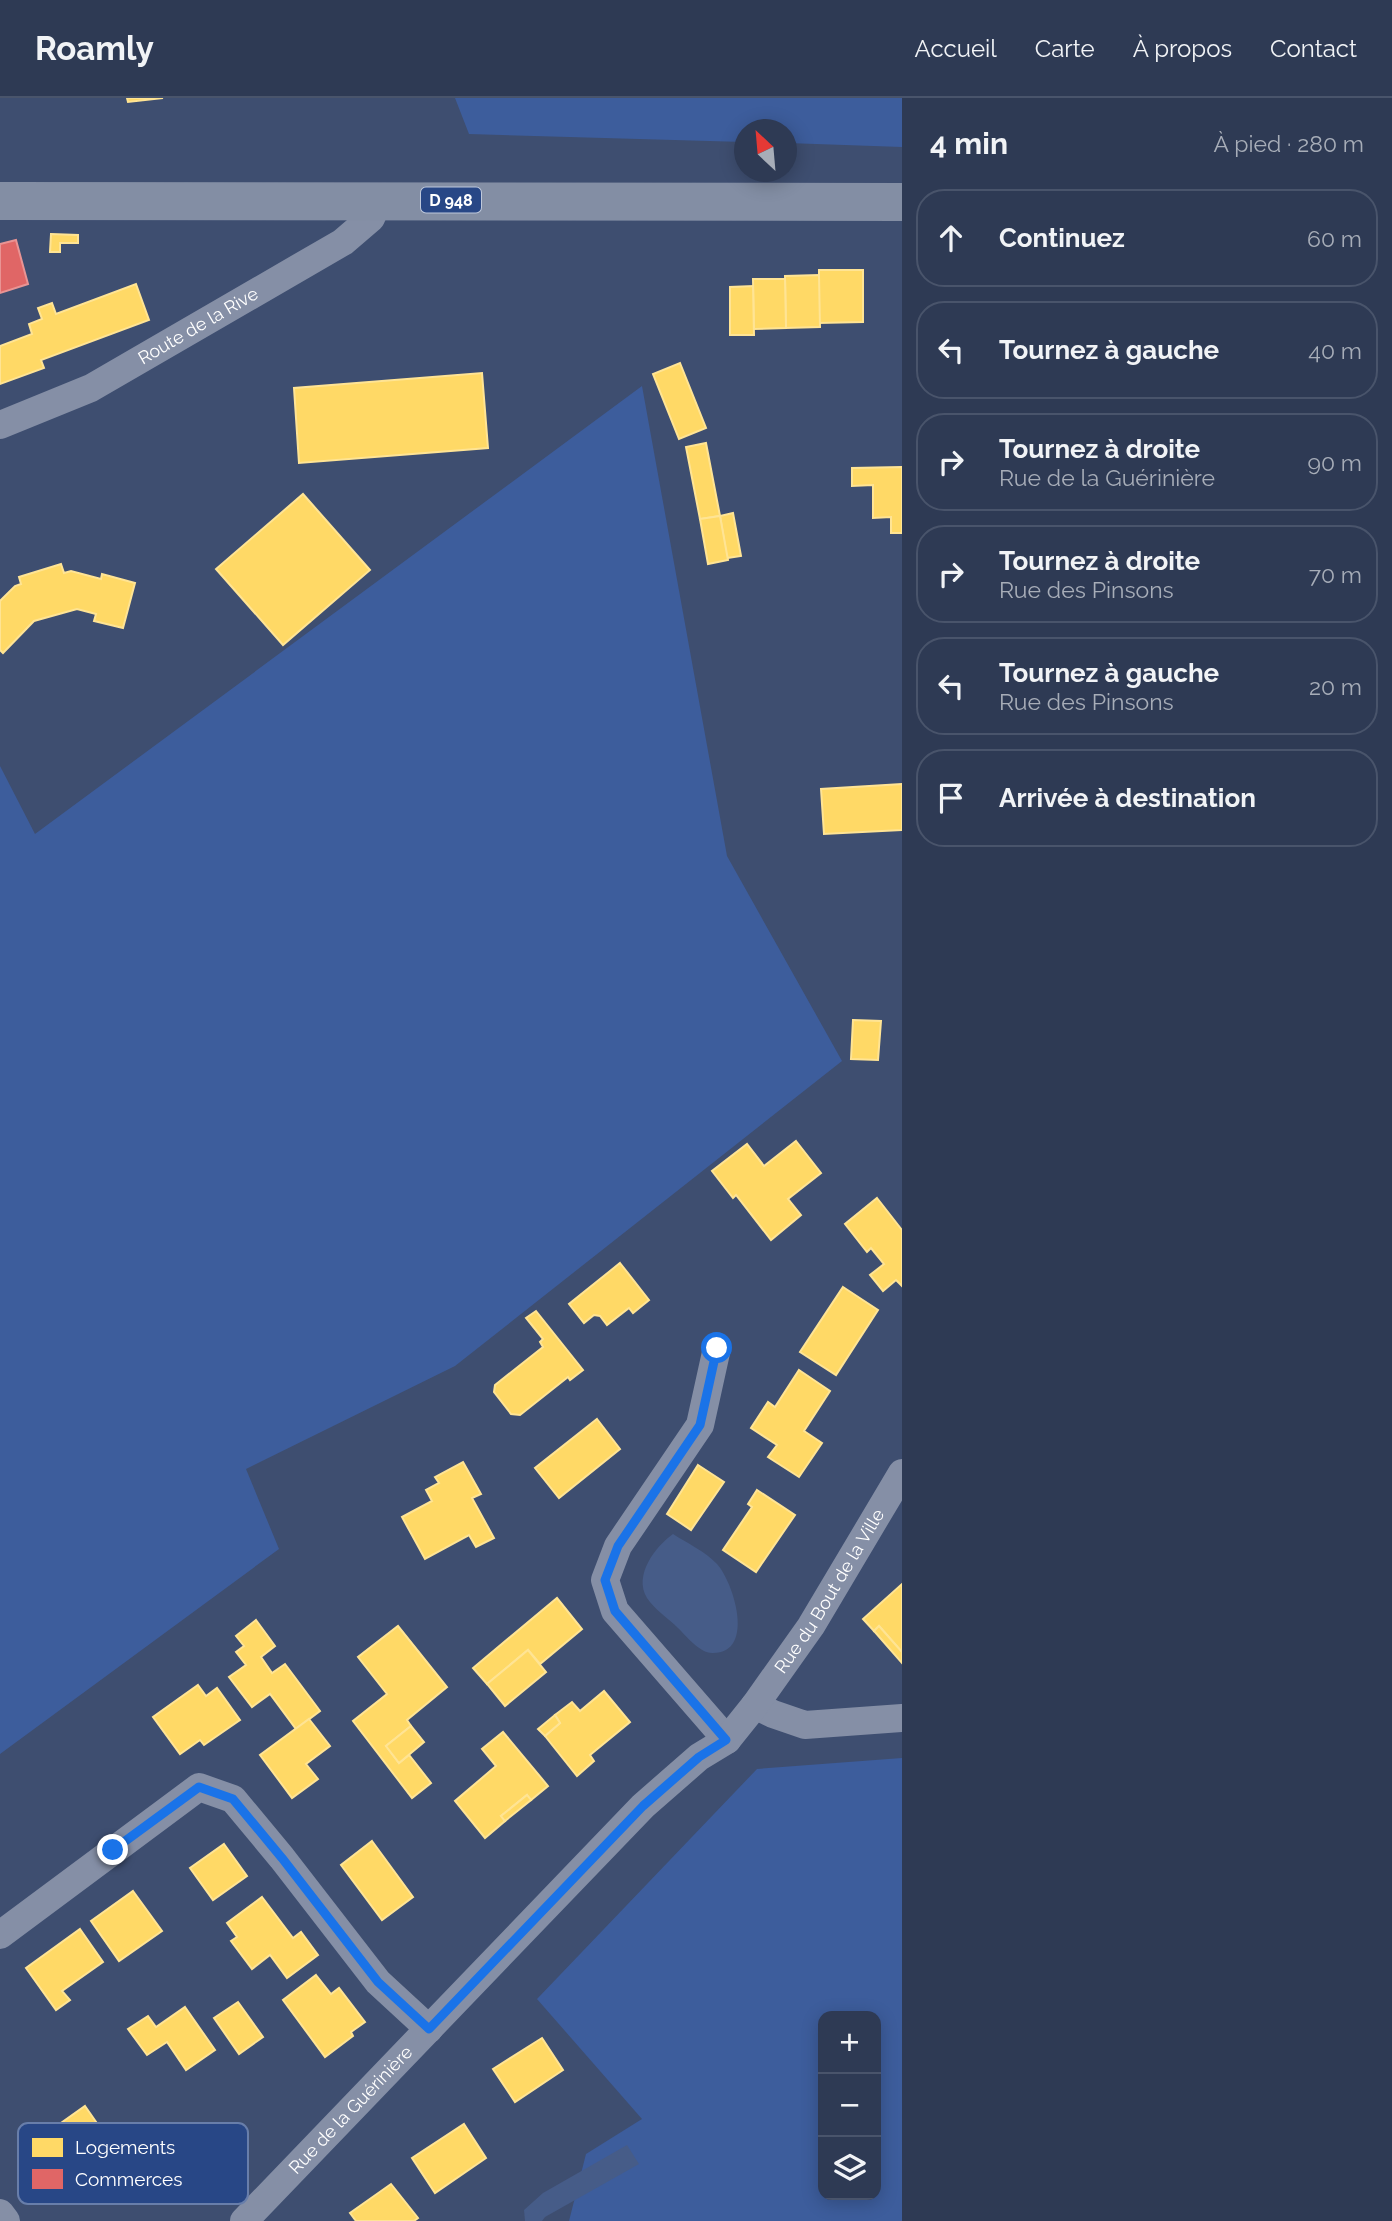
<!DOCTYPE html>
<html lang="fr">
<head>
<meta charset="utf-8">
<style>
  body { margin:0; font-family:Raleway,sans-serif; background:#36415a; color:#f1f3f6 }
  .controls { position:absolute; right:21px; bottom:21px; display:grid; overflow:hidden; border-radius:14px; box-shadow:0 4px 18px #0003 }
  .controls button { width:63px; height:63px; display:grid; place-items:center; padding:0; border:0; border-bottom:2px solid #49546b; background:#2e3a54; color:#f1f3f6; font:35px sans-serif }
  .compass { position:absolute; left:734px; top:21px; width:63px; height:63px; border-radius:50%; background:#2e3a54; box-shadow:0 4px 18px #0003; rotate:334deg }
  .stop { position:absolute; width:21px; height:21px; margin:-16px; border:5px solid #1a73e8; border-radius:50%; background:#fff }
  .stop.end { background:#1a73e8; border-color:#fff; box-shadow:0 2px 7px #0008 }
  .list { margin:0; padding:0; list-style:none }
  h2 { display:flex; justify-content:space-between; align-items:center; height:91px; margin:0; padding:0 28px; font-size:30px }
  h2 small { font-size:23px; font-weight:400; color:#a7adb8 }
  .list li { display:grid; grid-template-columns:46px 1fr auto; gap:21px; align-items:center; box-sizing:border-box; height:98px; margin:0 14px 14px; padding:0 14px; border:2px solid #49546b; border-radius:28px }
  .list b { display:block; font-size:26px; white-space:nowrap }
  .list p { margin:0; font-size:23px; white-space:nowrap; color:#a7adb8 }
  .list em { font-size:23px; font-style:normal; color:#a7adb8 }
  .icon { flex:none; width:38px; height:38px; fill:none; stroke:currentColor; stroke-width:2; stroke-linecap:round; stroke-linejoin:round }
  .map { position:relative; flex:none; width:902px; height:2123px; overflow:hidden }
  header { display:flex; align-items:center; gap:42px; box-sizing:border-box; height:98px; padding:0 35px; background:#2e3a54; border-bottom:2px solid #49546b }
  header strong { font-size:33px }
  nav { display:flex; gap:38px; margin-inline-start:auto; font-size:24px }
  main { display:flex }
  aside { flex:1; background:#2e3a54 }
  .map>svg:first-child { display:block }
</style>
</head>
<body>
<header>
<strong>Roamly</strong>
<nav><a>Accueil</a><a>Carte</a><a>À propos</a><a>Contact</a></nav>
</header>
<main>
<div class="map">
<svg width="902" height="2123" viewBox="0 0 902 2123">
  <rect width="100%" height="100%" fill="#3e4e70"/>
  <g fill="#3d5d9c" fill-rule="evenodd">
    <path d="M455,0H902V49L787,45L786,32H744V44L469,36Z"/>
    <path d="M642,288L727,758L842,963L455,1268L246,1371L279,1451L0,1656V668L35,736Z"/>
    <path d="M902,1660V2123H569L586,2056L642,2021L537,1901L757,1671ZM823,1918H876V2097H823Z"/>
  </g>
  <g fill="#465c88">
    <path d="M673,1436C687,1445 706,1454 717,1466C734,1485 756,1556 712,1555C700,1555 686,1538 678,1530C669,1521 654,1511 647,1500C633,1477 656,1448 673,1436Z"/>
    <path d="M627,2047L639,2066L545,2119L542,2123H525L524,2112L543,2095Z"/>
  </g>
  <g fill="#ffd966" stroke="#ffe494" stroke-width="2">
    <path d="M127,0H163L128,4Z"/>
    <path d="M51,136L78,137V145H60V154H50Z"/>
    <path d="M819,172H863V224L819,225Z"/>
    <path d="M819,177L820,229L786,230L785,178Z"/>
    <path d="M753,181H785L786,230L754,231Z"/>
    <path d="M136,186L149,222L41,262L44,270L0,286V248L32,236L29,226L42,221L38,210L52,205L56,216Z"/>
    <path d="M753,188L754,237H730V189Z"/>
    <path d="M680,265L706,330L679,341L653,276Z"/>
    <path d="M482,275L488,350L299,365L294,290Z"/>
    <path d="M706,345L720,418L700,421L686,349Z"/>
    <path d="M902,369V435H891V419L873,420V387L852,388V370Z"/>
    <path d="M303,396L370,472L283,547L216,471Z"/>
    <path d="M733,415L741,458L727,460L720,418Z"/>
    <path d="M720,418L728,462L708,466L700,421Z"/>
    <path d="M61,466L64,475L71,473L101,481L102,476L135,485L123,530L94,523L96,516L77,511L34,523L3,555L0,552V503L15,488L21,486L19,479Z"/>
    <path d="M902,686V732L824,736L821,691Z"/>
    <path d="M853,922L881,923L878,962L851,961Z"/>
    <path d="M796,1043L821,1075L788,1101L801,1117L771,1142L736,1097L733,1100L712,1073L747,1046L764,1068Z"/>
    <path d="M877,1100L902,1132V1188L896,1182L883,1193L870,1177L884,1166L871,1150L867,1154L845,1126Z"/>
    <path d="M620,1165L649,1202L633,1215L629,1210L607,1227L600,1218L594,1217L584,1225L569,1206Z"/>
    <path d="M843,1189L878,1212L836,1277L800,1254Z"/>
    <path d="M536,1213L583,1272L570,1282L568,1279L520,1317L511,1316L494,1294L495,1287L543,1249L540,1244L543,1241L526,1220Z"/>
    <path d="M799,1272L830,1293L804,1333L822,1345L799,1379L768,1359L777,1347L751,1330L768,1304L775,1309Z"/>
    <path d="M597,1321L620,1351L559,1400L535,1370Z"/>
    <path d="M463,1364L481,1396L472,1400L494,1440L476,1449L469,1437L425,1461L402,1419L432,1403L426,1392L439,1385L435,1379Z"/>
    <path d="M698,1367L724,1384L691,1432L667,1416Z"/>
    <path d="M757,1392L795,1417L756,1474L723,1452L752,1409L748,1406Z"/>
    <path d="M902,1486V1554L879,1528L874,1533L863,1521Z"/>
    <path d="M557,1500L582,1531L540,1566L528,1552L487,1586L473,1570Z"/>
    <path d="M256,1522L275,1548L261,1559L272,1575L285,1566L320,1613L296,1631L270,1596L252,1609L229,1579L246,1567L236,1554L244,1548L236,1538Z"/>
    <path d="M398,1528L447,1589L407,1622L411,1628L386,1648L399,1665L409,1657L431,1685L412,1700L353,1623L387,1596L358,1559Z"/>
    <path d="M879,1528L902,1554V1565L874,1533Z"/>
    <path d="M528,1552L546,1574L505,1608L487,1586Z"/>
    <path d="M198,1587L206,1598L217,1590L240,1622L204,1647L200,1642L180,1656L153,1619Z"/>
    <path d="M604,1593L630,1624L590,1657L594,1663L577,1678L545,1638L560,1625L555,1617L572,1604L580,1613Z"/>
    <path d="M555,1617L560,1625L545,1638L538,1631Z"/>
    <path d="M309,1621L330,1648L306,1666L318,1681L292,1700L260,1657Z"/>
    <path d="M411,1628L424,1644L399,1665L386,1648Z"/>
    <path d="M503,1634L548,1688L531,1702L527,1697L501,1718L505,1723L485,1740L455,1703L496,1668L482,1651Z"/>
    <path d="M527,1697L531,1702L505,1723L501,1718Z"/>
    <path d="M372,1743L413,1799L382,1822L341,1767Z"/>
    <path d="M224,1746L247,1778L213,1802L190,1770Z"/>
    <path d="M133,1793L162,1833L119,1863L91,1823Z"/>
    <path d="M262,1799L293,1840L301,1834L318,1857L287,1880L270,1857L252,1871L231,1843L237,1839L227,1825Z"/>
    <path d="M80,1831L103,1864L62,1893L70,1902L56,1912L26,1870Z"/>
    <path d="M316,1877L331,1896L339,1890L365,1924L351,1934L353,1938L325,1959L283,1902Z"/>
    <path d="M238,1904L263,1939L239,1956L214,1920Z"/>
    <path d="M185,1909L215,1952L186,1972L167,1944L147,1957L128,1931L148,1918L156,1929Z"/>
    <path d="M542,1940L563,1972L515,2004L493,1971Z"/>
    <path d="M85,2008L110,2044L48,2086L23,2052Z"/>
    <path d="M464,2026L486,2060L435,2095L412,2060Z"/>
    <path d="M391,2086L418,2120L414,2123H356L350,2115Z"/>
  </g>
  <path fill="#e06666" stroke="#e99494" stroke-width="2" d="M16,142L28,186L0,195V146Z"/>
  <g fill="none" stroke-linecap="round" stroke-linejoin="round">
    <g stroke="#858fa6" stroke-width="28">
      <path id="s1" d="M0,327L91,290L343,144L371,120L379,102"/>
      <path d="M717,1250L700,1327L618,1448L605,1482L615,1513L727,1642"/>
      <path d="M755,1607L773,1616L805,1627L902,1620"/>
      <path d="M0,1837L199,1689L233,1701L282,1760L378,1884L429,1931"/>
      <path d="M0,2115L6,2123"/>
      <path id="s2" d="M244,2123L643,1708L699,1659L727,1642L755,1607L811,1528L902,1375"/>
    </g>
    <path stroke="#838ea4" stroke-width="38" d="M0,103L902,104"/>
  </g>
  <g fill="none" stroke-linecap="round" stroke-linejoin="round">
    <path stroke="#1a73e8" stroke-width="9" d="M113,1752L199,1689L233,1701L282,1760L378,1884L429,1931L643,1708L699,1659L726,1642L615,1513L605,1482L618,1448L700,1327L717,1250"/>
  </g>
  <g text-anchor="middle" stroke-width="7" stroke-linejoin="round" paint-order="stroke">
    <rect fill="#284786" stroke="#bec8db" stroke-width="2" x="421" y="89.5" width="60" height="25" rx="5"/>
    <g font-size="16" font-weight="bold" fill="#fff">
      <text x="451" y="108">D 948</text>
    </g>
    <g font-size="18" fill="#fff" stroke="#284786">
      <text dy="6" stroke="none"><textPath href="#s1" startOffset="222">Route de la Rive</textPath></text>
      <text dy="6" stroke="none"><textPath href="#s2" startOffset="864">Rue du Bout de la Ville</textPath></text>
      <text dy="6" stroke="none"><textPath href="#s2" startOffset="154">Rue de la Guérinière</textPath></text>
    </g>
  </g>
  <rect x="18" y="2025" width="230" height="81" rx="10" fill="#284786" stroke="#687eaa" stroke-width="2"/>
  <rect x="32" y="2040" width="31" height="19" fill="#ffd966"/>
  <rect x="32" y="2071" width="31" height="20" fill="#e06666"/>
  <g font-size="19" fill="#fff">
    <text x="75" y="2056">Logements</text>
    <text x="75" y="2088">Commerces</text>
  </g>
</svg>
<div class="controls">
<button>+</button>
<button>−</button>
<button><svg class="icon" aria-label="layers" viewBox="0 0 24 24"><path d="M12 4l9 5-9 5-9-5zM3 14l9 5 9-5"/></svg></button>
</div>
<svg class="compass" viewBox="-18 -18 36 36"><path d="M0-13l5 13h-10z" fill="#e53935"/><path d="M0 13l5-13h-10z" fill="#a7adb8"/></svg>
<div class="stop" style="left:717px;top:1250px"></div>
<div class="stop end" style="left:113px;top:1752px"></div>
</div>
<aside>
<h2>4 min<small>À pied · 280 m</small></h2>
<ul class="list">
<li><svg class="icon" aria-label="ahead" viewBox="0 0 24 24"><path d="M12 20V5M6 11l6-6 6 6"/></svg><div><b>Continuez</b></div><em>60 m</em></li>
<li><svg class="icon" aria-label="left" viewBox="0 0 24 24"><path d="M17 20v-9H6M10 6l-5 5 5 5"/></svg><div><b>Tournez à gauche</b></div><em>40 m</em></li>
<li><svg class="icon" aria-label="right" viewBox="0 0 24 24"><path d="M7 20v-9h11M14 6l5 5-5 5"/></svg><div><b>Tournez à droite</b><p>Rue de la Guérinière</p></div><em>90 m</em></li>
<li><svg class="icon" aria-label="right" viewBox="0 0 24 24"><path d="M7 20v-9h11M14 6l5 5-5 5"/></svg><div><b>Tournez à droite</b><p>Rue des Pinsons</p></div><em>70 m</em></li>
<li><svg class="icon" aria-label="left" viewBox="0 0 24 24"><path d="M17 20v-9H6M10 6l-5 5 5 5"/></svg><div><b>Tournez à gauche</b><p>Rue des Pinsons</p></div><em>20 m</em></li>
<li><svg class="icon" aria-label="arrive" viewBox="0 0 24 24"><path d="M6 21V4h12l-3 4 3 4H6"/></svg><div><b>Arrivée à destination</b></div></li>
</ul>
</aside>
</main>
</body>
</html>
